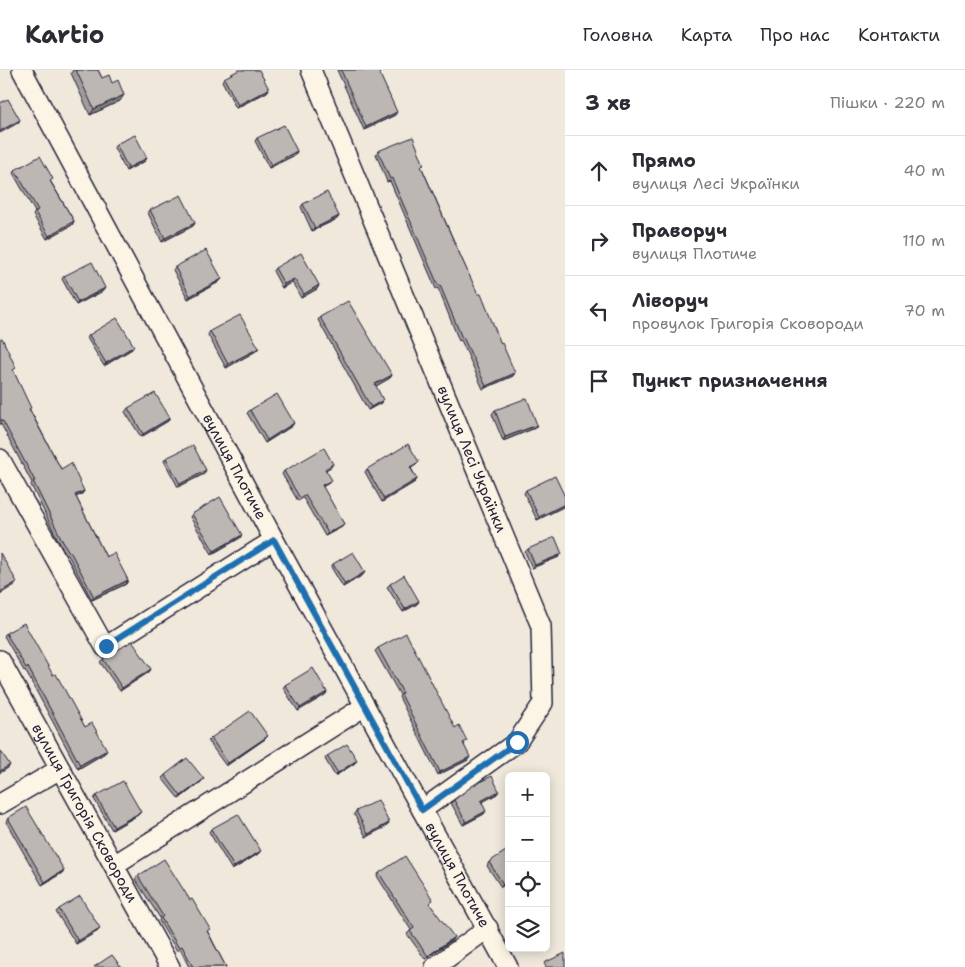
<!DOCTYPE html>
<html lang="uk">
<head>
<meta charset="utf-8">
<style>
  body { margin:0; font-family:"Shantell Sans",sans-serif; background:#f2f2f3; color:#2b2b33 }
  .controls { position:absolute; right:15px; bottom:15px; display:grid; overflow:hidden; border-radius:8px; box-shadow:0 2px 12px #0003 }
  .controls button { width:45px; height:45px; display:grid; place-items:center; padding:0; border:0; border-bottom:1px solid #e1e1e2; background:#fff; color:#2b2b33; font:25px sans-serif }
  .stop { position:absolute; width:15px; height:15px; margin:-11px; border:4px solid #1f6fb2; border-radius:50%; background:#fff }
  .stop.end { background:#1f6fb2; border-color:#fff; box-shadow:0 1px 5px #0008 }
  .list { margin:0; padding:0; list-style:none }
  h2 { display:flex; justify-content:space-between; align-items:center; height:65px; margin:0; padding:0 20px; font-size:21px }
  h2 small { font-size:16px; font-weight:400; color:#7c7c81 }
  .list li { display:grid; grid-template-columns:32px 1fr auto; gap:15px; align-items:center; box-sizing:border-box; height:70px; padding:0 20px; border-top:1px solid #e1e1e2 }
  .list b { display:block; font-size:19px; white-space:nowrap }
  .list p { margin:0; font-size:16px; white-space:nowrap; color:#7c7c81 }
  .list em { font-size:16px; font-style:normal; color:#7c7c81 }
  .icon { flex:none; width:28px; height:28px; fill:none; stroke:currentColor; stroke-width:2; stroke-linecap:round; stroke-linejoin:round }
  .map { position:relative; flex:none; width:565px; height:897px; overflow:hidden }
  header { display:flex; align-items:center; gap:30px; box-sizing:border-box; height:70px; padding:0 25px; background:#fff; border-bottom:1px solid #e1e1e2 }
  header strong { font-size:24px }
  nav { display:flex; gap:28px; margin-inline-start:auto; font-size:18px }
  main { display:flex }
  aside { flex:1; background:#fff }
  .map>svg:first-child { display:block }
</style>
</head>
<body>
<header>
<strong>Kartio</strong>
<nav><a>Головна</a><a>Карта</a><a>Про нас</a><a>Контакти</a></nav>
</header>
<main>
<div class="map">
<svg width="565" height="897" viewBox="0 0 565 897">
  <rect width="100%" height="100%" fill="#efe8db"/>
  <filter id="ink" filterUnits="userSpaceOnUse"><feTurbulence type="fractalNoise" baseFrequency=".02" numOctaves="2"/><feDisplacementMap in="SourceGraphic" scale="10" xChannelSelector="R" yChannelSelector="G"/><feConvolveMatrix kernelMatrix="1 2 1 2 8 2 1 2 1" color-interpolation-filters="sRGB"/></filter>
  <g filter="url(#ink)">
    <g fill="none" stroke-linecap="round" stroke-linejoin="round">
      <defs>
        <g id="minor">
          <path id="s1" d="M22,0L274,470L508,897"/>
          <path id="s2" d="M311,0L541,556L543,633L517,672L422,740"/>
          <path d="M0,389L105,577L274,470"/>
          <path id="s3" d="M0,590L170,897"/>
          <path d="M0,734L60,699"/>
          <path d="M114,795L365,636"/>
          <path d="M435,897L488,858"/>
        </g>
      </defs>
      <use href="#minor" stroke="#22223b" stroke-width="22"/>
      <use href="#minor" stroke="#fcf5e5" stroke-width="19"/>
    </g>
    <g fill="#a29d9a" stroke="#22223b">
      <path d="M73,0H98L102,8L120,31L90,45L71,3Z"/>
      <path d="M337,0H378L395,45L364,60Z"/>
      <path d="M224,8L269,19L267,22L236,38L222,11Z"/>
      <path d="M257,68L297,81L295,85L269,98L255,71Z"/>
      <path d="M116,74L147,88L145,91L126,101L114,78Z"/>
      <path d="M378,81L422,98L513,306L483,319L461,270L459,271L438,218L436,219L390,111L387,112L376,84Z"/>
      <path d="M15,100L51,112L74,151L72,155L47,169L33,145L35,142L13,103Z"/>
      <path d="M303,134L339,146L337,149L312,161L301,137Z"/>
      <path d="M150,140L195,153L193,156L162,172L148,143Z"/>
      <path d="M175,197L222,209L219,212L188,229L173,200Z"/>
      <path d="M275,198L319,215L317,219L301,228L292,212L282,218L273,201Z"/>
      <path d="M64,206L103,221L76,235L62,209Z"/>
      <path d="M320,247L392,305L390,308L375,316L381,333L368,340L318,250Z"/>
      <path d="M210,261L256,281L226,298L208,265Z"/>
      <path d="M89,265L132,279L104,296L87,268Z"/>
      <path d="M0,269L30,340L61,399L84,421L82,424L76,427L106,487L128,510L126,514L92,530L68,485H67L61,476L31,415L32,413L1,354H0Z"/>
      <path d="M128,338L170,348L168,351L141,367L125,342Z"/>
      <path d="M250,340L292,356L265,373L247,343Z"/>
      <path d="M495,340L537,355L535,358L503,371L492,344Z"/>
      <path d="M166,388L204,404L178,417L164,391Z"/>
      <path d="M333,394L331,397L326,400L329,413L322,417L344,454L342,457L325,466L303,428L298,431L282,404L284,401Z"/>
      <path d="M416,395L411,398L417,409L415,412L382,432L365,402L367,399Z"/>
      <path d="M526,420L565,427V436L537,450L524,423Z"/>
      <path d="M192,444L240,468L212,484L190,447Z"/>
      <path d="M528,479L559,487L532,498L525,482Z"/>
      <path d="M333,494L363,505L343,517L331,497Z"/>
      <path d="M390,514L419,531L417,534L403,542L387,517Z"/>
      <path d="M6,563L53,605L85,657L107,680L105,683L78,699L25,600L24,601L4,566Z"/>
      <path d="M378,578L455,658L465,675H464L468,690L438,705L399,627L400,625L375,581Z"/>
      <path d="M103,589L151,599L149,602L120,621L100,592Z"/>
      <path d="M285,615L327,622L325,625L298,641L283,618Z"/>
      <path d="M268,666L265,669L226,696L208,671L211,668Z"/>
      <path d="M327,686L355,693L335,706L325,689Z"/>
      <path d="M165,705L204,709L201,712L179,729L162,708Z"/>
      <path d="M497,724L482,732L484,744L463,755L451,733L454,730Z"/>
      <path d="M96,726L138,745L112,760L94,729Z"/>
      <path d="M356,741L389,753L387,756L366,767L354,744Z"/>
      <path d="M8,748L64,800L62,803L42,815L6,752Z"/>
      <path d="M211,759L261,781L258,784L232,800L209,762Z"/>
      <path d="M489,792L509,812L501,817L487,796Z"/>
      <path d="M379,803L431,833L430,834L452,870L425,889L407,864L411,860L377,806Z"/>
      <path d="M138,806L208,862L226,897H189L180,879L177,881L159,851L160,848L135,809Z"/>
      <path d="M59,839L100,858L98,861L76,874L56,842Z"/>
    </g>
    <g fill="#84807d" stroke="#22223b">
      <path d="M269,19L267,22L236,38L238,35Z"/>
      <path d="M124,25L120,31L90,45L94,39Z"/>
      <path d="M397,42L395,45L364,60L366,57Z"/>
      <path d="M20,50L18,53L0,63V61Z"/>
      <path d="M297,81L295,85L269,98L271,95Z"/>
      <path d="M147,88L145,91L126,101L128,98Z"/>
      <path d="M339,146L337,149L312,161L315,158Z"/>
      <path d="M74,151L72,155L47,169L49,166Z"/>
      <path d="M195,153L193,156L162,172L165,168Z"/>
      <path d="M222,209L219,212L188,229L190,226Z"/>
      <path d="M294,209L292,212L282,218L284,214Z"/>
      <path d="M319,215L317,219L301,228L304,224Z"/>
      <path d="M105,218L103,221L76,235L78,232Z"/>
      <path d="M134,276L132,279L104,296L106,293Z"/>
      <path d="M259,278L256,281L226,298L228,294Z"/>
      <path d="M515,303L513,306L483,319L486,316Z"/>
      <path d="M392,305L390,308L373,318L375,314Z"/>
      <path d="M383,330L381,333L368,340L371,337Z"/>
      <path d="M170,348L168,351L141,367L143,364Z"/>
      <path d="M294,353L292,356L265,373L267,370Z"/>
      <path d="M537,355L535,358L503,371L505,367Z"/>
      <path d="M419,392L416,395L408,400L410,397Z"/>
      <path d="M206,400L204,404L178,417L180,414Z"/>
      <path d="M417,409L415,412L382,432L384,429Z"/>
      <path d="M332,410L329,413L319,418L322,415Z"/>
      <path d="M84,421L82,424L73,428L75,425Z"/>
      <path d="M565,434V436L537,450L539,447Z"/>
      <path d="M344,454L342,457L325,466L328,463Z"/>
      <path d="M242,465L240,468L212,484L214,481Z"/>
      <path d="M562,484L559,487L532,498L535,495Z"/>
      <path d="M365,502L363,505L343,517L345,514Z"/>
      <path d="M128,510L126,514L92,530L94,527Z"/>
      <path d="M17,512L15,515L0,524V522Z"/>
      <path d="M419,531L417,534L403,542L405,539Z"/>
      <path d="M151,599L149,602L120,621L122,618Z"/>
      <path d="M327,622L325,625L298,641L300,638Z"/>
      <path d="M268,666L265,669L226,696L228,693Z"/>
      <path d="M107,680L105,683L78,699L80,695Z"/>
      <path d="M470,687L468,690L438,705L440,702Z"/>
      <path d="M357,690L355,693L335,706L338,703Z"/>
      <path d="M10,695L8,698L0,703V701Z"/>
      <path d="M204,709L201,712L179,729L181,726Z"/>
      <path d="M499,721L497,724L479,734L481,731Z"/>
      <path d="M486,741L484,744L463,755L466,752Z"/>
      <path d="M141,742L138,745L112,760L114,757Z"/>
      <path d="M389,753L387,756L366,767L368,764Z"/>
      <path d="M261,781L258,784L232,800L234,797Z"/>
      <path d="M64,800L62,803L42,815L45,812Z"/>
      <path d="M509,811V812L501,817L503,814Z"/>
      <path d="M100,858L98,861L76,874L78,871Z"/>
      <path d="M454,867L452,870L425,889L428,886Z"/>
    </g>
    <g fill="#bcb7b3" stroke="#22223b">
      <path d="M76,0H98L102,8L109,5L112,13L118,10L124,25L94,39Z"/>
      <path d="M239,0H259L269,19L238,35L224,8Z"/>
      <path d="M341,0H378L397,42L366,57Z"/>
      <path d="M8,29L20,50L0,61V33Z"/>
      <path d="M284,55L297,81L271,95L257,68Z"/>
      <path d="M135,65L147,88L128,98L116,74Z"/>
      <path d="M413,67L424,95L421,96L455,174L478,224H481L501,274L502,273L515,303L486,316L463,267L462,268L440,215H438L392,108L390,109L378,81Z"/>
      <path d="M40,86L53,109L50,111L74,151L49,166L35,142L38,140L15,100Z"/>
      <path d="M327,122L339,146L315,158L303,134Z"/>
      <path d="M181,125L195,153L165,168L150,140Z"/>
      <path d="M206,180L222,209L190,226L175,197Z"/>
      <path d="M301,183L319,215L304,224L294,209L284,214L275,198Z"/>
      <path d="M92,192L105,218L78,232L64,206Z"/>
      <path d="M348,231L392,305L375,314L383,330L371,337L320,247Z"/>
      <path d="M240,245L259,278L228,294L210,261Z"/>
      <path d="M117,248L134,276L106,293L89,265Z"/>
      <path d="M2,268L16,298L13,300L31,338L29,339L61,399L71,393L84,421L75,425L106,487L114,483L128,510L94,527L70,481L69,482L63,472L33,411H35L3,351L2,352L0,348V269Z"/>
      <path d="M155,323L170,348L143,364L128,338Z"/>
      <path d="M277,324L294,353L267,370L250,340Z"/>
      <path d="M527,328L537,355L505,367L495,340Z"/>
      <path d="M408,374L419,392L410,397L417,409L384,429L367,399Z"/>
      <path d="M193,375L206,400L180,414L166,388Z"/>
      <path d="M324,378L333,394L325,399L332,410L322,415L344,454L328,463L305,425L300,428L284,401Z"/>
      <path d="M555,406L565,427V434L539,447L526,420Z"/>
      <path d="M220,427L242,465L214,481L192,444Z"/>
      <path d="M555,467L562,484L535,495L528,479Z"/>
      <path d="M353,482L365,502L345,514L333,494Z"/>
      <path d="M0,483L17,512L0,522Z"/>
      <path d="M404,505L419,531L405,539L390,514Z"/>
      <path d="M24,553L53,605L56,604L85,657L92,653L107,680L80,695L28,597L26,598L6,563Z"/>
      <path d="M406,563L455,658L459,655L467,671L463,673L470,687L440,702L401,624L403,623L378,578Z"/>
      <path d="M132,571L151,599L122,618L103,589Z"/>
      <path d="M313,598L327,622L300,638L285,615Z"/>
      <path d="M250,641L268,666L228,693L211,668Z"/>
      <path d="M347,674L357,690L338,703L327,686Z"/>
      <path d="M0,680L10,695L0,701Z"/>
      <path d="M187,688L204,709L181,726L165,705Z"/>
      <path d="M492,706L499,721L481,731L486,741L466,752L454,730L472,716Z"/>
      <path d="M123,711L141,742L114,757L96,726Z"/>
      <path d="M378,730L389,753L368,764L356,741Z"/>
      <path d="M26,737L64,800L45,812L8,748Z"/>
      <path d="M238,744L261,781L234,797L211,759Z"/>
      <path d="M509,779V811L503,814L489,792Z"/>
      <path d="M405,786L433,830L429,833L454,867L428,886L410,861L414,858L379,803Z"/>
      <path d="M164,789L190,830L192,829L210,859L207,861L226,897H193L182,876L179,878L161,848L163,846L138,806Z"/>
      <path d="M80,826L100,858L78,871L59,839Z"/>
      <path d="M565,883V897H546L544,893Z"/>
      <path d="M112,885L121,897H94Z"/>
    </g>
  </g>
  <g fill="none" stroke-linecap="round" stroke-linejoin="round" filter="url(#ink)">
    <path stroke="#1f6fb2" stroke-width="6" d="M106,576L274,470L422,740L517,672"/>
  </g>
  <g text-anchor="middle" stroke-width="5" stroke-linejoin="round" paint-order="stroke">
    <g font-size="15" fill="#22223b" stroke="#fcf5e5">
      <text dy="5" stroke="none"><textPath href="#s2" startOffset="421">вулиця Лесі Українки</textPath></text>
      <text dy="5" stroke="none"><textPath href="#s1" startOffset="450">вулиця Плотиче</textPath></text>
      <text dy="5" stroke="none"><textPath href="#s3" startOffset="175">вулиця Григорія Сковороди</textPath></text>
      <text dy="5" stroke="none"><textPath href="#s1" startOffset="915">вулиця Плотиче</textPath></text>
    </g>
  </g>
</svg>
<div class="controls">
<button>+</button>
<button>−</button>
<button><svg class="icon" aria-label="locate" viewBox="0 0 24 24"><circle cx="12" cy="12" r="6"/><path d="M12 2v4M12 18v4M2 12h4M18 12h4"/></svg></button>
<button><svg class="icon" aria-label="layers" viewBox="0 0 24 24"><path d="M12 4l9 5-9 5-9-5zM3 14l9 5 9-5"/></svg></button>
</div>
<div class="stop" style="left:517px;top:672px"></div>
<div class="stop end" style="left:106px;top:576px"></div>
</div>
<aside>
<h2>3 хв<small>Пішки · 220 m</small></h2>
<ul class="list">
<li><svg class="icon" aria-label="ahead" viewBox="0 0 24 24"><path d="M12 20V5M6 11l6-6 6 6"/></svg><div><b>Прямо</b><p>вулиця Лесі Українки</p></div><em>40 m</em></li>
<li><svg class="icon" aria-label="right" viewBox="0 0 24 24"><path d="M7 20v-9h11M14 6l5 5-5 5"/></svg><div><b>Праворуч</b><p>вулиця Плотиче</p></div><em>110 m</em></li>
<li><svg class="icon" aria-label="left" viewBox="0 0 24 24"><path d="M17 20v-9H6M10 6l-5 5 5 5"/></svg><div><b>Ліворуч</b><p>провулок Григорія Сковороди</p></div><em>70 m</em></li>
<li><svg class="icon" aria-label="arrive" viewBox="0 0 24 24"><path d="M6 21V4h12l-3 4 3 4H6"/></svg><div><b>Пункт призначення</b></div></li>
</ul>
</aside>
</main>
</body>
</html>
